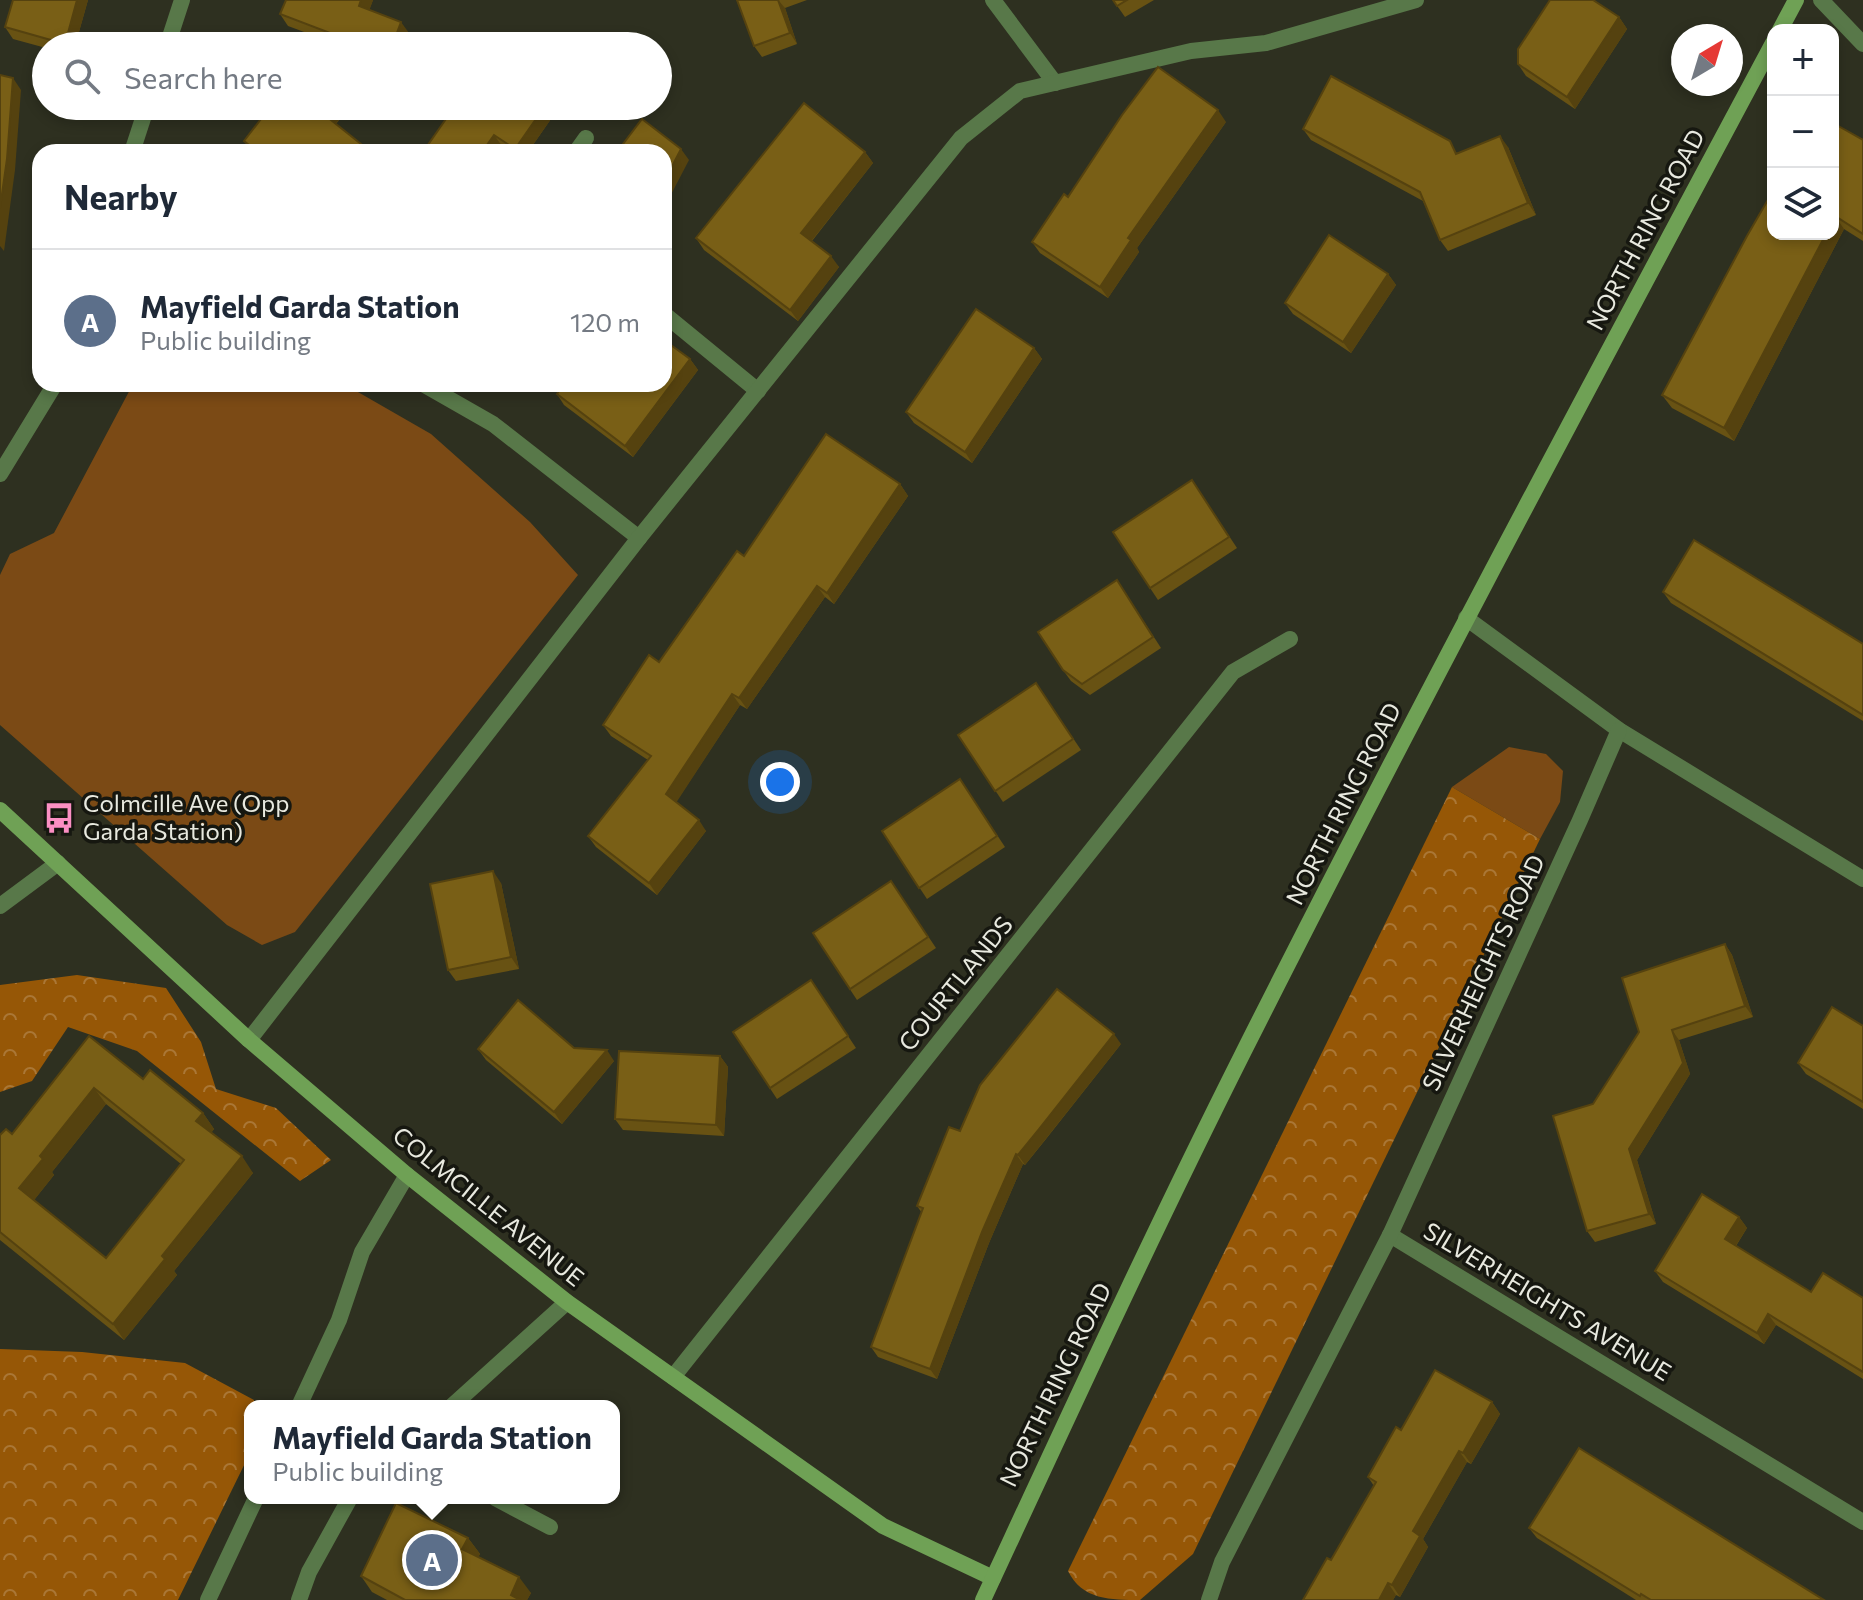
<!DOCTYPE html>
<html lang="en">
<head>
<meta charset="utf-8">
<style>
  body { margin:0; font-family:Commissioner,sans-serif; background:#f6f6f7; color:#1f2937 }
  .controls { position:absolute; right:24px; top:24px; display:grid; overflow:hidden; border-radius:16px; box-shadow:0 4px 12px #0003 }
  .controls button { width:72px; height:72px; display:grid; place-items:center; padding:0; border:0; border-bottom:2px solid #e0e1e3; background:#fff; color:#1f2937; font:40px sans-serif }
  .compass { position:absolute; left:1671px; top:24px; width:72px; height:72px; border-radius:50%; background:#fff; box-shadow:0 4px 12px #0003; rotate:38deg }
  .you { position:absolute; left:780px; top:782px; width:28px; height:28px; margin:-20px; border:6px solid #fff; border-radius:50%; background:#1a73e8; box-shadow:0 0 0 12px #1a73e833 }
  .badge { display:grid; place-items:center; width:52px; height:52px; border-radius:50%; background:#b45309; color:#fff; font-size:26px; font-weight:700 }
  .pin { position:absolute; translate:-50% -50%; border:4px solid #fff; box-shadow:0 2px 8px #0006 }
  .popup { position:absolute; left:244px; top:1400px; width:376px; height:104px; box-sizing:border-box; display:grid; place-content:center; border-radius:16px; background:#fff; filter:drop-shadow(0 2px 6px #0005); font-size:26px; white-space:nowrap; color:#747a83 }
  .popup b { font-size:30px; color:#1f2937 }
  .popup::after { content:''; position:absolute; left:50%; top:100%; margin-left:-16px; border:16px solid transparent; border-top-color:#fff }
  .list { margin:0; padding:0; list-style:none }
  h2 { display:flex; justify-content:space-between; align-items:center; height:104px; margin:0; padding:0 32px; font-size:34px }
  h2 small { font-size:26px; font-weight:400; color:#747a83 }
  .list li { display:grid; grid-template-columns:52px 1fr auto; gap:24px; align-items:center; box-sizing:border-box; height:144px; padding:0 32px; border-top:2px solid #e0e1e3 }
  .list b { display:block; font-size:30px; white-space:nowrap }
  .list p { margin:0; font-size:26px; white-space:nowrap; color:#747a83 }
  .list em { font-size:26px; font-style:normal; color:#747a83 }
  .icon { flex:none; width:44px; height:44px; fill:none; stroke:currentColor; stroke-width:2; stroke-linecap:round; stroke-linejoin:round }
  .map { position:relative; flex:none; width:1863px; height:1600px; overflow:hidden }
  .search { position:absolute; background:#fff; box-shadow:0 4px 12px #0003; left:32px; top:32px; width:640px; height:88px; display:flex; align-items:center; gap:20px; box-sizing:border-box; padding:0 28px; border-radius:44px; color:#747a83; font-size:30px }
  .panel { position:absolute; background:#fff; box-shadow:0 4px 12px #0003; left:32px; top:144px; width:640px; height:248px; border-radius:24px }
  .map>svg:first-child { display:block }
</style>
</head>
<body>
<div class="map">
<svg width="1863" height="1600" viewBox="0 0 1863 1600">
  <defs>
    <pattern id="forest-crowns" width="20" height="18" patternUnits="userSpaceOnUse" patternTransform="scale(2)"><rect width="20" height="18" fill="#965706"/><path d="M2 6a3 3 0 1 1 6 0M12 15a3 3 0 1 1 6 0" fill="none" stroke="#aa7736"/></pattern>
  </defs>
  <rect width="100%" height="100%" fill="#2e3020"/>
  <g fill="#7b4a15">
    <path d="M133,384H344L431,434L530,522L578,575L295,932L262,945L227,925L0,725V575L10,554L54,533Z"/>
    <path d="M1509,747L1546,754L1563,771L1560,802L1540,839L1452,787Z"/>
  </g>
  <g fill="url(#forest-crowns)">
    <path d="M1452,787L1540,839L1193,1554L1140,1600C1111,1600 1082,1600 1068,1571Z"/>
    <path d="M77,975L166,988L201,1042L216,1089L276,1108L331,1160L300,1181L137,1051L68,1027L32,1081L0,1092V985Z"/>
    <path d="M0,1349L82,1352L185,1363L254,1400V1406H250V1453L178,1600H0Z"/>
  </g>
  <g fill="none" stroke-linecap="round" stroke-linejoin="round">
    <g stroke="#587849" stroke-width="16">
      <path d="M452,1406L567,1302"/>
      <path d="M495,1498L550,1527"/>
      <path d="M299,1600L309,1572L350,1498"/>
    </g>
    <g stroke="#587849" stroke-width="16">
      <path d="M993,0L1055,83"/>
      <path d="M1821,0L1863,44"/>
      <path d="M167,46L182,0"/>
      <path d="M132,152L147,106"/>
      <path d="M576,152L586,138"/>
      <path d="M664,314L758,391"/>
      <path d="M423,384L493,424L639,538"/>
      <path d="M0,474L55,384"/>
      <path d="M1466,618L1619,730L1863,879"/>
      <path d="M0,906L58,863"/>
      <path d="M249,1040L639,538L961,138L1020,91L1191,51L1266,43L1416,0"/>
      <path d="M1390,1235L1863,1522"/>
      <path d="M673,1377L1233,672L1290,639"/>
      <path d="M299,1406L339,1320L362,1252L407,1175"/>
      <path d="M208,1600L256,1498"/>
      <path d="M1209,1600L1222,1562L1390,1235L1580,820L1619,730"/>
    </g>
    <g stroke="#6fa155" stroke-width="16">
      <path d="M1780,30L1796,0"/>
      <path d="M0,810L249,1040L407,1175L567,1302L883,1526L993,1578"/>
      <path d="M983,1600C1068,1417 1152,1234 1243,1053C1414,713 1594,378 1773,43"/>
    </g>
  </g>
  <g fill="#685213" fill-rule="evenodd">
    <path d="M13,0H88L75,46H46V48L13,39L5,27Z"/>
    <path d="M286,0H373L369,10L409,33L404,46H342L288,26L280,14Z"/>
    <path d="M737,0H807L785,8L797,44L762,57L754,46Z"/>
    <path d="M1113,0H1154L1125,17Z"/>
    <path d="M1619,17L1627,29L1575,109L1526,76L1518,64Z"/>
    <path d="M350,106L336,124L371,152H252L244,141Z"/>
    <path d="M560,106L528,152H511L502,146L423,152Z"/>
    <path d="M1226,122L1137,248L1139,252L1108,298L1040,253L1032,242L1068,197Z"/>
    <path d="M1833,123L1863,140V241L1844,229L1734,441L1672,408L1662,395Z"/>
    <path d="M1303,129L1459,153L1508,147L1536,215L1448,251L1440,240L1423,201L1311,140Z"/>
    <path d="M865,152L873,163L812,241L839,267L798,321L704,250L696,238Z"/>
    <path d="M1388,274L1396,285L1351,353L1293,314L1285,303Z"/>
    <path d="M1034,348L1042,359L972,463L914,423L906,412Z"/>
    <path d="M690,359L698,370L633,457L564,405L557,394L563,384H664Z"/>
    <path d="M1192,480L1237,548L1158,600L1113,532Z"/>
    <path d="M900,484L908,496L834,604L825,597L747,709L740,705L676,802L706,831L657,895L596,847L588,836L648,760L611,736L603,725L659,662L744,556Z"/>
    <path d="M1117,580L1161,648L1090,695L1071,681L1063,670Z"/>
    <path d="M1663,592L1863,644V721L1671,603Z"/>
    <path d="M1036,683L1081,750L1003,802L958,735Z"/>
    <path d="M960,779L1005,847L927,899L882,831Z"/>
    <path d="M891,881L936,948L857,1000L813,933Z"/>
    <path d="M501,883L519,969L456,981L448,970Z"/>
    <path d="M1725,944L1732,955L1753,1017L1679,1040L1690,1074L1637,1160L1656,1224L1595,1242L1587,1231L1593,1104Z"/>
    <path d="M811,980L856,1048L777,1099L733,1032Z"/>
    <path d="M1863,1026V1109L1806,1074L1798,1063Z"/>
    <path d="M89,1036L143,1079L203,1113L214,1129L211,1133L253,1173L174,1271L177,1275L124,1340L0,1240V1135L12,1134ZM106,1104L181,1164L106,1258L34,1200L54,1175L52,1172Z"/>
    <path d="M1121,1044L1046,1139L1025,1165L1023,1164L989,1243L937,1379L878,1357L871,1347L922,1213L917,1206L960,1131Z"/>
    <path d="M574,1048L614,1061L562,1124L486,1060L478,1049Z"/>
    <path d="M720,1056L728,1067L724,1136L623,1130L615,1119Z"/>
    <path d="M1739,1217L1747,1228L1736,1246L1811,1292L1863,1298V1379L1776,1325L1764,1344L1663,1282L1655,1271Z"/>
    <path d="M1492,1402L1500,1414L1471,1464L1467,1462L1423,1539L1428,1547L1400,1597L1396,1595L1393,1600H1303L1331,1560L1374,1486L1368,1477L1401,1430Z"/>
    <path d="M1529,1528L1824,1600H1636L1537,1538Z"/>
    <path d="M468,1538L480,1554L478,1557L531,1593L527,1600H387L372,1592L361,1576Z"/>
  </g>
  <g fill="#55420f">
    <path d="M77,0H88L75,46H66L65,44Z"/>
    <path d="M361,0H373L367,17L359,6Z"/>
    <path d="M778,0L785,8L797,44L790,33Z"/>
    <path d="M1619,17L1627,29L1575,109L1567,97Z"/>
    <path d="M401,22L409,33L404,46H392Z"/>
    <path d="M13,78L21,90L15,170L4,251L0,246V208Z"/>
    <path d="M333,106H350L333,127L326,116Z"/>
    <path d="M545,106H560L528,152H517L515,149Z"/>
    <path d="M1218,110L1226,122L1137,248L1139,252L1108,298L1100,287L1128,238Z"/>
    <path d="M494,135L502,146L497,152H482Z"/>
    <path d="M1500,136L1508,147L1536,215L1528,203Z"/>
    <path d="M681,149L689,160L664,208V182Z"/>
    <path d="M865,152L873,163L809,244L801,233Z"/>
    <path d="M1835,216L1844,229L1734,441L1724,428L1826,234H1833V220Z"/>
    <path d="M831,256L839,267L798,321L790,310Z"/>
    <path d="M1388,274L1396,285L1351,353L1343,342Z"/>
    <path d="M1034,348L1042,359L972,463L965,452Z"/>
    <path d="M690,359L698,370L633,457L625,446Z"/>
    <path d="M900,484L908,496L834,604L827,593Z"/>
    <path d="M817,586L825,597L747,709L739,698Z"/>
    <path d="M732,694L740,705L674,806L666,794Z"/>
    <path d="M699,820L706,831L657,895L649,883Z"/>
    <path d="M493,871L501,883L519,969L511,957Z"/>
    <path d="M1725,944L1732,955L1753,1017L1745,1006Z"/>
    <path d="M1672,1030L1679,1040L1690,1074L1637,1160L1656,1224L1649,1214L1629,1149Z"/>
    <path d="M1114,1034L1121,1044L1025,1165L1018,1155Z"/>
    <path d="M607,1050L614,1061L562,1124L554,1112Z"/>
    <path d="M720,1056L728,1067L724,1136L716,1125Z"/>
    <path d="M94,1088L106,1104L52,1172L54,1175L31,1204L19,1188L40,1156Z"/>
    <path d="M203,1113L214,1129L208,1137L196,1121Z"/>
    <path d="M1016,1154L1023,1164L989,1243L937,1379L930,1369L982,1232Z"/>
    <path d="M242,1156L253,1173L174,1271L177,1275L124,1340L113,1324L162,1256Z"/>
    <path d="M1739,1217L1747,1228L1733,1250L1725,1239Z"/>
    <path d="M1768,1314L1776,1325L1764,1344L1757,1333Z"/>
    <path d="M1492,1402L1500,1414L1471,1464L1463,1453Z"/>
    <path d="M1459,1451L1467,1462L1423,1539L1428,1547L1400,1597L1392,1585L1413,1531Z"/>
    <path d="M468,1538L480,1554L474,1566L462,1549Z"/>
    <path d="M519,1577L531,1593L527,1600H514L511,1595Z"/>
    <path d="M1388,1583L1396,1595L1393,1600H1379Z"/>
  </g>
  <g fill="#795f16" stroke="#55420f" stroke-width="2" fill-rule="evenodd">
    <path d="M13,0H77L65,44L5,27Z"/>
    <path d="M286,0H361L359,6L401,22L392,46H364L280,14Z"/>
    <path d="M737,0H778L790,33L754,46Z"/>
    <path d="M1113,0H1127L1117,6Z"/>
    <path d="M1550,0H1593L1619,17L1567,97L1518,64V49Z"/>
    <path d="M1158,67L1218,110L1128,238L1131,240L1100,287L1032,242L1064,194L1068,197L1122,115Z"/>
    <path d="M0,75L13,78L7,159L0,208Z"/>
    <path d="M1331,76L1450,141L1456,154L1500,136L1528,203L1440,240L1420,192L1303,129Z"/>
    <path d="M804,103L865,152L801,233L831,256L790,310L696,238Z"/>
    <path d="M271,106H333L326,116L371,152H258L244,141Z"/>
    <path d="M455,106H545L515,149L494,135L482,152H423Z"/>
    <path d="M642,119L681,149L664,182V152H617Z"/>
    <path d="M1833,123L1863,140V234L1835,216L1833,220Z"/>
    <path d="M1773,191V234H1826L1724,428L1662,395L1747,236Z"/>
    <path d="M1329,235L1388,274L1343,342L1285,303Z"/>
    <path d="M976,309L1034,348L965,452L906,412Z"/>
    <path d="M664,340L690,359L625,446L557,394L564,384H664Z"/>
    <path d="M826,434L900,484L827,593L817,586L739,698L732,694L666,794L699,820L649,883L588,836L651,756L603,725L649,655L659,662L737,551L744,556Z"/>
    <path d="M1192,480L1229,537L1150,588L1113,532Z"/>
    <path d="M1694,540L1863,644V715L1663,592Z"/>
    <path d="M1117,580L1153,637L1082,684L1063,670L1038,632Z"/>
    <path d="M1036,683L1073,739L995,791L958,735Z"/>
    <path d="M960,779L997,836L919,888L882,831Z"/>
    <path d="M493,871L511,957L448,970L430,884Z"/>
    <path d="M891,881L928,937L850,989L813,933Z"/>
    <path d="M1725,944L1745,1006L1672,1030L1683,1063L1629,1149L1649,1214L1587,1231L1553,1116L1593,1104L1639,1032L1622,978Z"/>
    <path d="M811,980L848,1036L770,1088L733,1032Z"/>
    <path d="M1057,989L1114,1034L1039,1129L1018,1155L1016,1154L982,1232L930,1369L871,1347L923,1208L917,1206L949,1127L960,1131L980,1085Z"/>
    <path d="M518,1000L574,1048L607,1050L554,1112L478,1049Z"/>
    <path d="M1832,1007L1863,1026V1102L1798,1063Z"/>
    <path d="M89,1036L143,1079L150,1070L203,1113L196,1121L242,1156L162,1256L165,1259L113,1324L0,1232V1135L6,1129L12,1134ZM94,1088L184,1160L106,1258L19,1188L43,1159L40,1156Z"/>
    <path d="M619,1051L720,1056L716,1125L615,1119Z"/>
    <path d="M1702,1194L1739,1217L1725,1239L1811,1292L1823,1273L1863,1298V1372L1768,1314L1757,1333L1655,1271Z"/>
    <path d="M1435,1370L1492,1402L1463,1453L1459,1451L1413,1531L1420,1536L1392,1585L1388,1583L1379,1600H1303L1327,1558L1331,1560L1376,1482L1368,1477L1396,1427L1401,1430Z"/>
    <path d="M1579,1448L1824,1600H1651L1641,1594L1640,1596L1529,1528Z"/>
    <path d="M396,1503L468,1538L462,1549L519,1577L511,1595L520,1600H405L361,1576Z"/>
  </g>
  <defs>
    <symbol id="bus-bare" viewBox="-9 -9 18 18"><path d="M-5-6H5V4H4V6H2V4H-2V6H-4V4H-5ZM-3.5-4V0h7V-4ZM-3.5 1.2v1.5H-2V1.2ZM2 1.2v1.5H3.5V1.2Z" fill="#fb8fc3" stroke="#161710" stroke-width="2.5" paint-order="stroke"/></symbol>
  </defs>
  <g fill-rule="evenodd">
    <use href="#bus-bare" x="37" y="796" width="44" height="44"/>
  </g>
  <g text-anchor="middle" stroke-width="7" stroke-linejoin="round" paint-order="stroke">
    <g font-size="24" fill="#e8e9df" stroke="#161710">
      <text transform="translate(1646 230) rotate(-62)" y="8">NORTH RING ROAD</text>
      <text transform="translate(1344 804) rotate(-63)" y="8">NORTH RING ROAD</text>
      <text transform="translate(1484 973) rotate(-65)" y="8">SILVERHEIGHTS ROAD</text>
      <text transform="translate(956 984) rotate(-51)" y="8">COURTLANDS</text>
      <text transform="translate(488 1207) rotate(39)" y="8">COLMCILLE AVENUE</text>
      <text transform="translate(1547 1302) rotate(31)" y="8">SILVERHEIGHTS AVENUE</text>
      <text transform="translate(1056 1385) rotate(-64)" y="8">NORTH RING ROAD</text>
    </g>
    <g font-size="24" fill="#e8e9df" stroke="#161710" text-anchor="start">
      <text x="83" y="812">Colmcille Ave (Opp<tspan x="83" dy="28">Garda Station)</tspan></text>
    </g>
  </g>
</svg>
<div class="controls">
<button>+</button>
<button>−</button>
<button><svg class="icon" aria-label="layers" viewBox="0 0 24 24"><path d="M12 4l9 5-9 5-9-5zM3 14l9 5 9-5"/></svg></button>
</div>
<svg class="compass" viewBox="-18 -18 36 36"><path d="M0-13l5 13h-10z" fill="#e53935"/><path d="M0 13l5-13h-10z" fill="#747a83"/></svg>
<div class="you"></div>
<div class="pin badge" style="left:432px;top:1560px;background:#5c6f8a">A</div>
<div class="popup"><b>Mayfield Garda Station</b>Public building</div>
<div class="search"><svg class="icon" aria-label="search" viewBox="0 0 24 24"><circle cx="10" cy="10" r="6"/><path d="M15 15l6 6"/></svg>Search here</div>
<section class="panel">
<h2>Nearby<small></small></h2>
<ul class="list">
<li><span class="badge" style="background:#5c6f8a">A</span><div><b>Mayfield Garda Station</b><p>Public building</p></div><em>120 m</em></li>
</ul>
</section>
</div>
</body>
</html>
